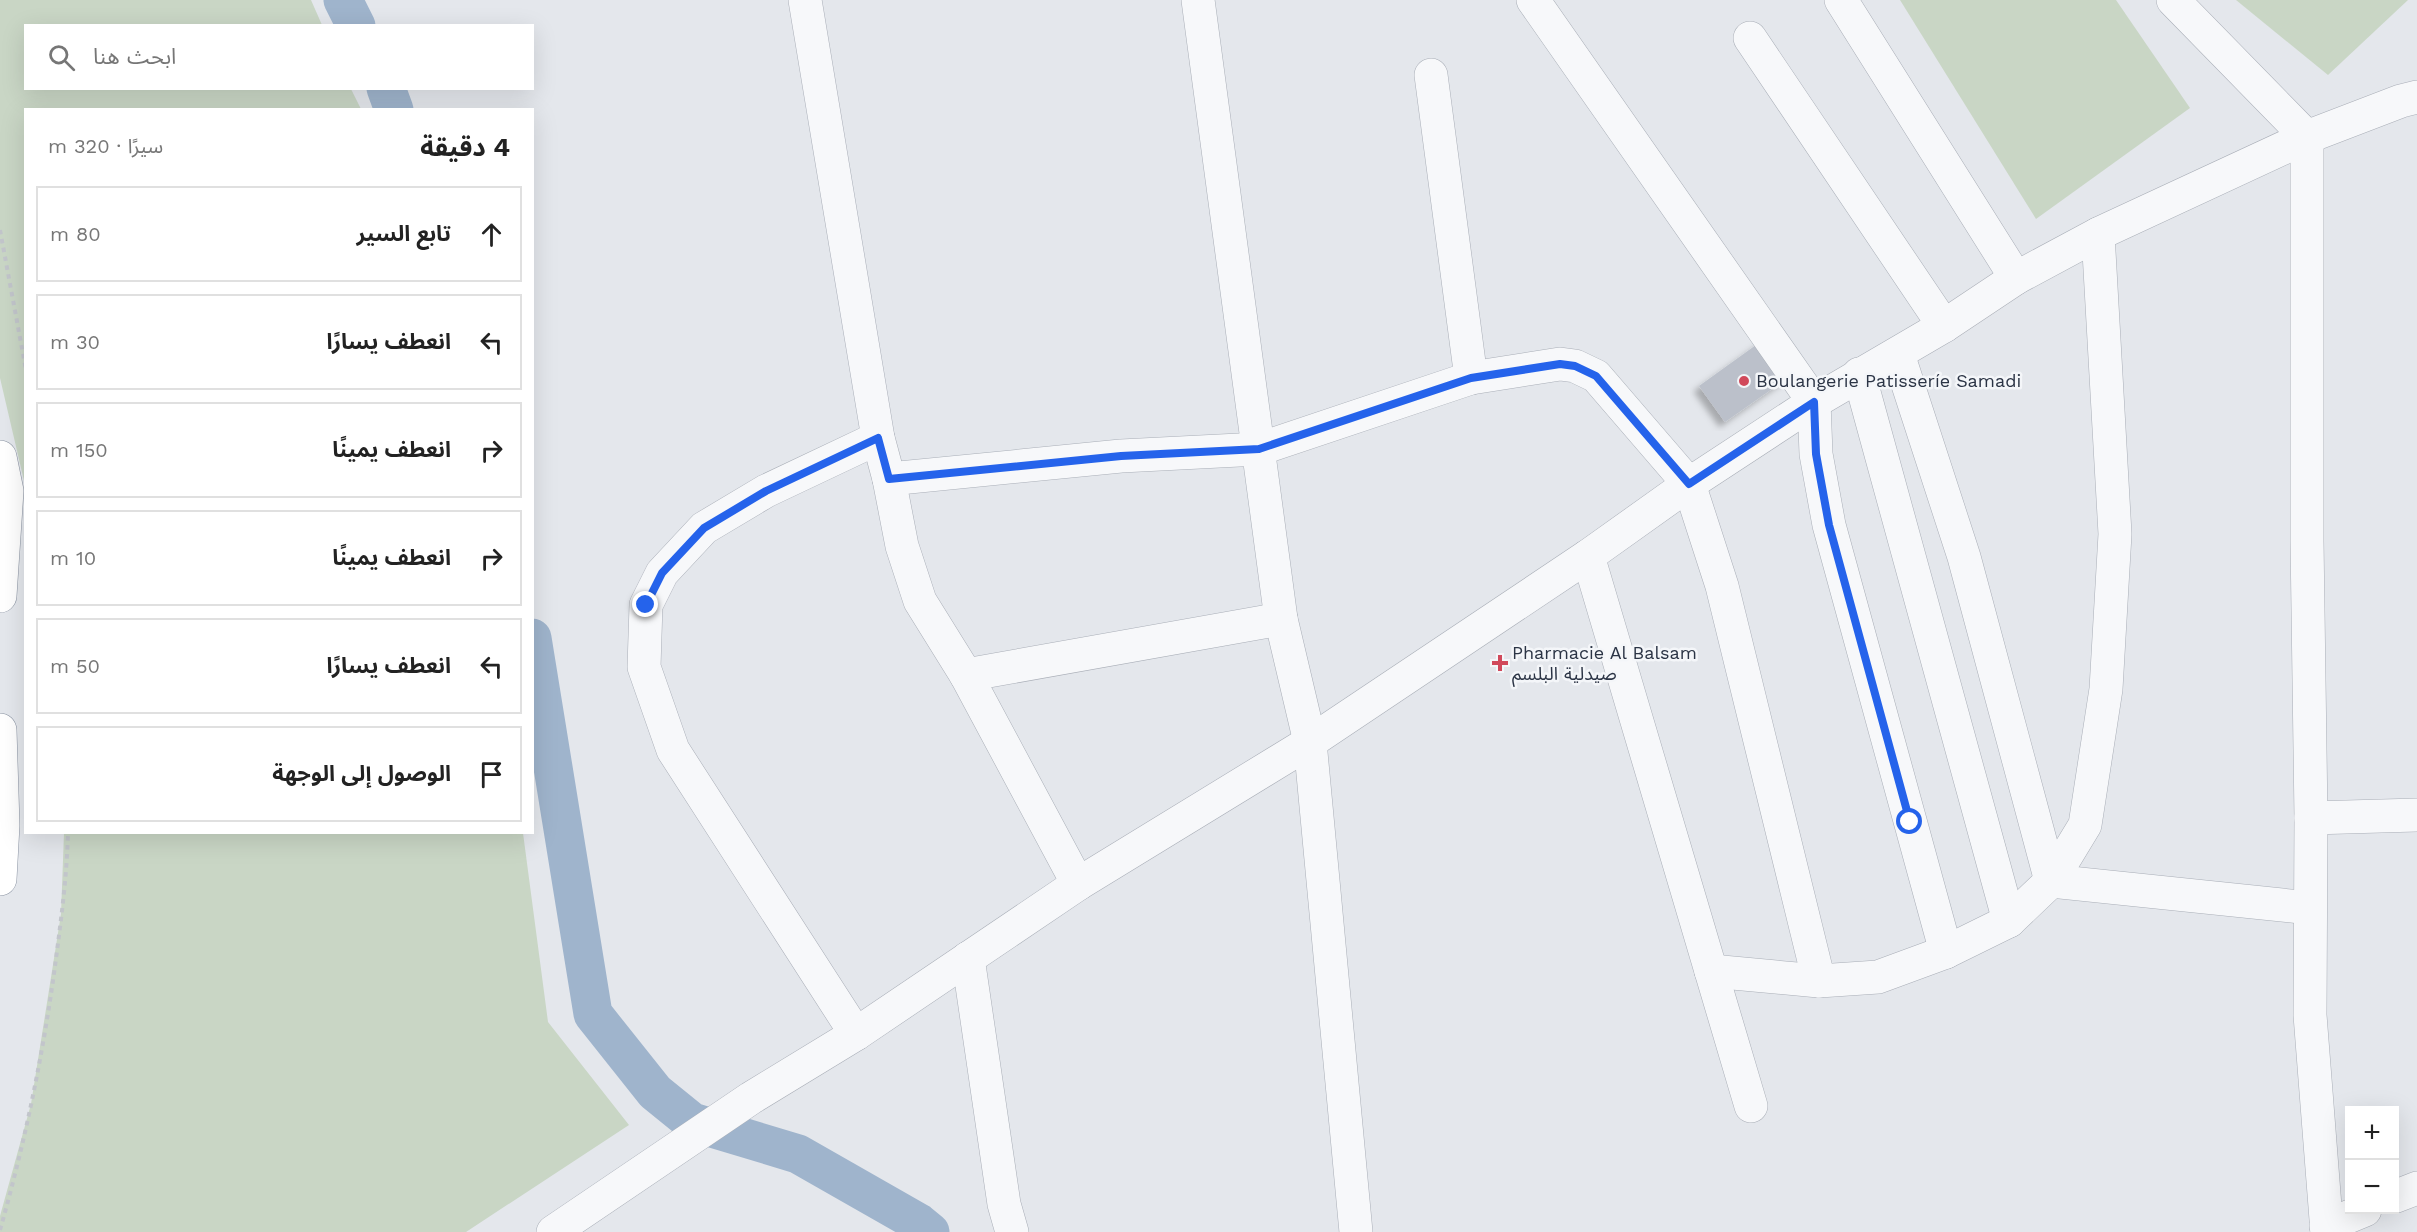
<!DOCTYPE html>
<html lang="ar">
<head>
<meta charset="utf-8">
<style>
  body { margin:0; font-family:"Work Sans","Noto Sans Arabic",sans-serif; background:#f2f2f2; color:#222; direction:rtl }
  .controls { position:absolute; right:18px; bottom:18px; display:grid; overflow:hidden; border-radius:0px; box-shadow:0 6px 24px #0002 }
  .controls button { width:54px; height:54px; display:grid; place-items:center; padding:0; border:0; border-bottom:2px solid #e0e0e0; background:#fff; color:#222; font:30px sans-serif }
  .stop { position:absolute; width:18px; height:18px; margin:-14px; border:4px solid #2563eb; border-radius:50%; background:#fff }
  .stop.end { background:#2563eb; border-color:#fff; box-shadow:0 2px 6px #0008 }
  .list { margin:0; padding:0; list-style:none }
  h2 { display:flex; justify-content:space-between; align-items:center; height:78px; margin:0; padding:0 24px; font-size:26px }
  h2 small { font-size:20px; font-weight:400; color:#767676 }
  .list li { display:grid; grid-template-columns:39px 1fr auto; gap:18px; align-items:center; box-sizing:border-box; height:96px; margin:0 12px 12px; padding:0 12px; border:2px solid #e0e0e0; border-radius:0px }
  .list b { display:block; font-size:22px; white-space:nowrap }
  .list em { font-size:20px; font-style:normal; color:#767676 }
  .icon { flex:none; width:33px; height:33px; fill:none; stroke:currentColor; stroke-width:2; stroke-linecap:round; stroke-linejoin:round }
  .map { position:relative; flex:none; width:2417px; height:1232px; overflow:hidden; direction:ltr }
  .search { position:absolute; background:#fff; box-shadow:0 6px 24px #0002; left:24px; top:24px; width:510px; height:66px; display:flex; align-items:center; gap:15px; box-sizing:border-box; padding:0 21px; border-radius:0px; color:#767676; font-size:22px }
  .panel { position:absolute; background:#fff; box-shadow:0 6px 24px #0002; left:24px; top:108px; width:510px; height:726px; border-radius:0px; direction:rtl }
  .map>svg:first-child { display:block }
</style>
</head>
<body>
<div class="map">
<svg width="2417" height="1232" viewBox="0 0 2417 1232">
  <defs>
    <filter id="shadow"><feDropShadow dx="-5.5" dy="5.5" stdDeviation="3" flood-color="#0004"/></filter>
  </defs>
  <rect width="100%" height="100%" fill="#e4e7ec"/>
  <g fill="#c9d6c5">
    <path d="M0,0H311L322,25L26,26V88L351,89L361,109L26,110L25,485L0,378Z"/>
    <path d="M1900,0H2116L2190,108L2036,219Z"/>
    <path d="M2236,0H2408L2328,75Z"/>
    <path d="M64,833H523L548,1022L629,1125L466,1232H0V1216L31,1104L61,914Z"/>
  </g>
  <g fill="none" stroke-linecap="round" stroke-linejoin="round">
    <g stroke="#9fb4cc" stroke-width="39">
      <path d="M343,0L356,26"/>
      <path d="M386,88L394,110"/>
      <path d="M532,638L593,1014L655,1092L692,1122L798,1154L919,1223L930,1232"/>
    </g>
  </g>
  <path fill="#bbc0ca" filter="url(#shadow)" d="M1763,340L1789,377L1725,422L1699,386Z"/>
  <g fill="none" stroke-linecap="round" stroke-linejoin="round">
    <defs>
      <g id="street">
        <path d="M805,0L878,438L889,479L902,546L920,601L966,675L1078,884"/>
        <path d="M1198,0L1281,619L1310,742L1356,1232"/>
        <path d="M1533,0L1814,402L1816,454L1829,525L1946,952"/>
        <path d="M1841,0L2016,278"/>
        <path d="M2173,0L2307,137V541L2311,818L2310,1015L2327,1232"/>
        <path d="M1750,38L1944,326"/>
        <path d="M1431,75L1471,378"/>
        <path d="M1898,354L1964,557L2051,881L2310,908"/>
        <path d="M1859,374L2009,921"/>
        <path d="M889,479L1121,456L1259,449L1471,378L1560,364L1575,366L1596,376L1689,484L1722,586L1819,981"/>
        <path d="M1588,556L1751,1106"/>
        <path d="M966,675L1281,619"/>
        <path d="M2311,818L2417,815"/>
        <path d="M968,958L1004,1204L1012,1232"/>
        <path d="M1711,971L1819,981L1878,977L1946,952L2009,921L2051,881L2085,825L2106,689L2115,534L2098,234"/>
        <path d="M856,1034L673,750L644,667L646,605L662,573L704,528L766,491L878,438"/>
        <path d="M2394,1197L2417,1188"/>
        <path d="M2326,1226L2365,1210"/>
        <path d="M553,1232L751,1098L856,1034L1078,884L1310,742L1588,556L1689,484L1814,402L1944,326L2016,278L2098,234L2307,137L2401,101L2417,97"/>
      </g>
      <g id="highway">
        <path d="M0,457L7,491L0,596"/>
        <path d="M0,730L3,825L0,879"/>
      </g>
    </defs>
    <use href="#street" stroke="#a9aeb7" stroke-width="34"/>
    <use href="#highway" stroke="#8b94a3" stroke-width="34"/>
    <g stroke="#c2c5cb" stroke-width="4" stroke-dasharray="4.5 4.5" stroke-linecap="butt">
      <path d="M0,230L26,370"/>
      <path d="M0,1230C26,1139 45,1045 57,951C62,912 67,873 68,832"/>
    </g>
    <use href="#street" stroke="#f7f8fa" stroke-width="33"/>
    <use href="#highway" stroke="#fff" stroke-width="33"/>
  </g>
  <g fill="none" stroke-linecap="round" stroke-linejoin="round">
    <path stroke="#2563eb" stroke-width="8" d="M646,605L662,573L704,528L766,491L878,438L889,479L1121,456L1259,449L1471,378L1560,364L1575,366L1596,376L1689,484L1814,402L1816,454L1829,525L1910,822"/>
  </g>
  <g fill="#d1495b" stroke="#f4f6f9" stroke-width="2">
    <circle cx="1744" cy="381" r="6"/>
    <path d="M1497 654h6v6h6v6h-6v6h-6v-6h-6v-6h6z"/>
  </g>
  <g text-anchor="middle" stroke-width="5" stroke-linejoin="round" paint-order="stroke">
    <g font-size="18" fill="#2b3445" stroke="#f4f6f9" text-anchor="start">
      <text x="1756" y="387">Boulangerie Patisseríe Samadi</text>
      <text x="1512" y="659">Pharmacie Al Balsam<tspan x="1512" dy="21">صيدلية البلسم</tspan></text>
    </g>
  </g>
</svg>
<div class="controls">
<button>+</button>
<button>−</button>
</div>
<div class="stop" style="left:1910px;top:822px"></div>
<div class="stop end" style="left:646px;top:605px"></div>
<div class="search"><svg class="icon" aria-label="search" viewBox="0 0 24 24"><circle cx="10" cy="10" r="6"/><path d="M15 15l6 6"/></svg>ابحث هنا</div>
<section class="panel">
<h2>4 دقيقة<small>سيرًا · 320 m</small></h2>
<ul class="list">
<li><svg class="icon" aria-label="ahead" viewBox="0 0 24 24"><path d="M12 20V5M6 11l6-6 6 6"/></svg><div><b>تابع السير</b></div><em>80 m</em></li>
<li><svg class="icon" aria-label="left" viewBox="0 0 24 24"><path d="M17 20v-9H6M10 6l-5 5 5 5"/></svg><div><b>انعطف يسارًا</b></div><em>30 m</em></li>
<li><svg class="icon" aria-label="right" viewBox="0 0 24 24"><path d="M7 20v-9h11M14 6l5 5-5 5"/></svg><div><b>انعطف يمينًا</b></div><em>150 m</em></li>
<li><svg class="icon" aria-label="right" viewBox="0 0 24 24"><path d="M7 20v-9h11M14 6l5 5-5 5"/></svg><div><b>انعطف يمينًا</b></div><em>10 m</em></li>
<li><svg class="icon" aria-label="left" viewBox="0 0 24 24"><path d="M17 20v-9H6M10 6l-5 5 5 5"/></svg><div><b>انعطف يسارًا</b></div><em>50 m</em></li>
<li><svg class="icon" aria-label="arrive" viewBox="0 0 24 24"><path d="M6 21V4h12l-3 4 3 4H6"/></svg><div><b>الوصول إلى الوجهة</b></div></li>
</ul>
</section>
</div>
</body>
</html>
